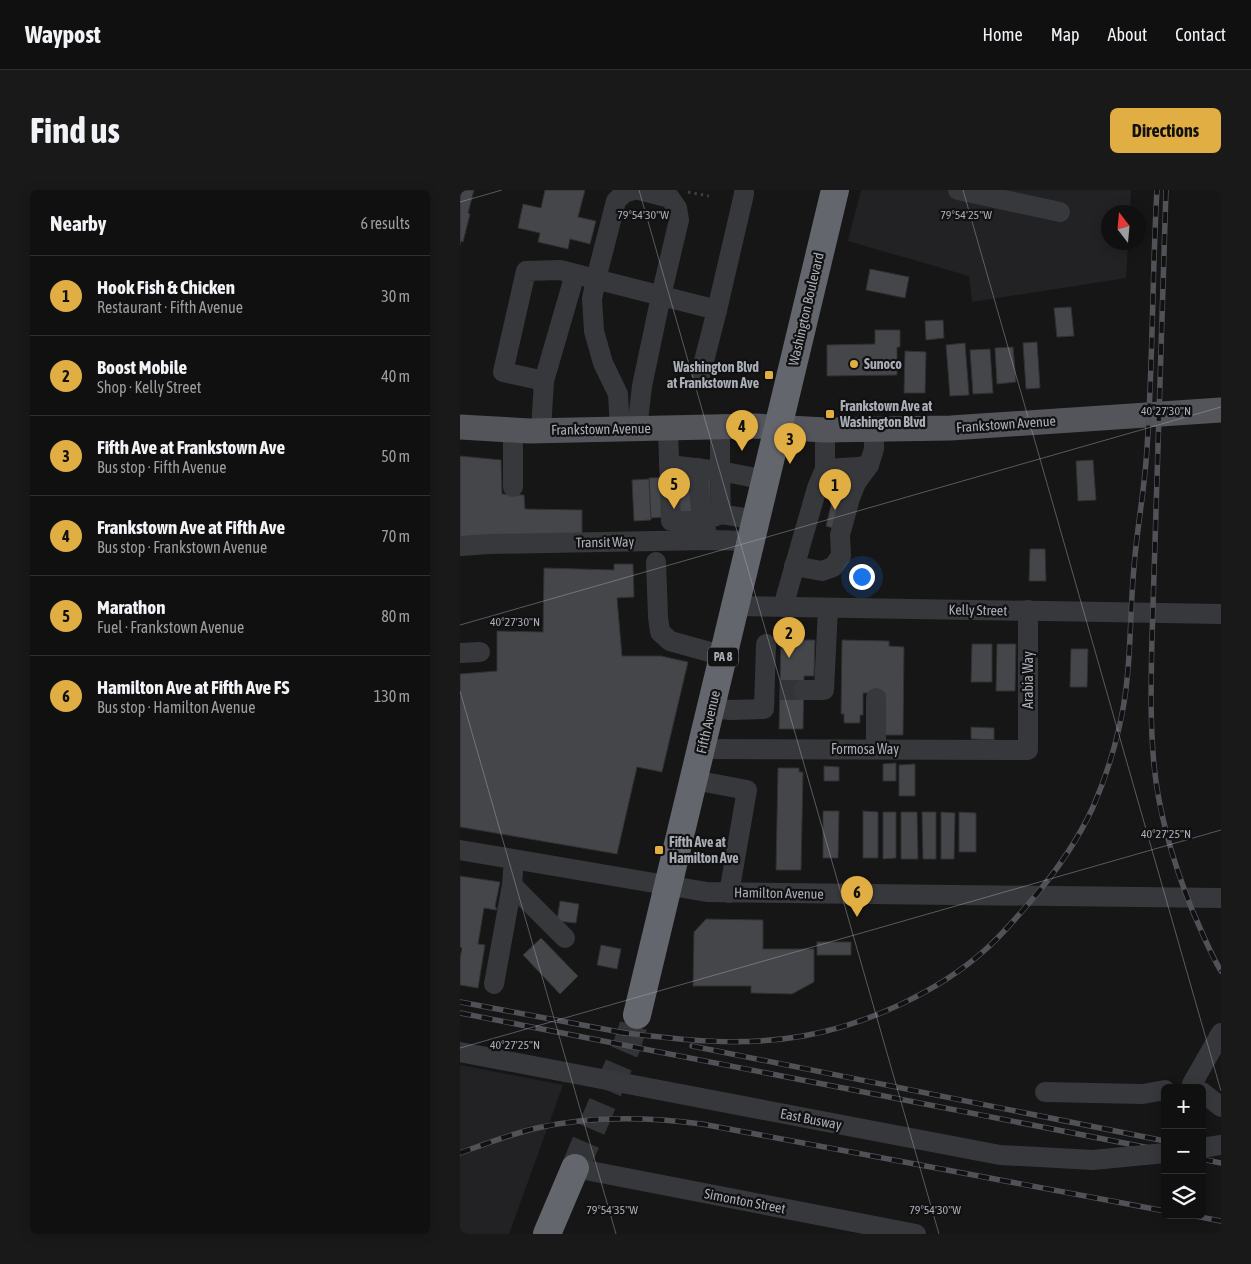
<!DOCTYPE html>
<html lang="en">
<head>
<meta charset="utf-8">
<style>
  body { margin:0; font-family:"Asap Condensed",sans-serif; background:#19191a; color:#f1f3f6 }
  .controls { position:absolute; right:15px; bottom:15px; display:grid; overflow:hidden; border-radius:8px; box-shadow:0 2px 12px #0003 }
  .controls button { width:45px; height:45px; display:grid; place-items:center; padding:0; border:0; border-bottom:1px solid #303031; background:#101011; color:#f1f3f6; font:25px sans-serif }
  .compass { position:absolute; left:641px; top:15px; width:45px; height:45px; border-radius:50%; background:#101011; box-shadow:0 2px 12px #0003; rotate:344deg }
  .you { position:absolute; left:401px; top:386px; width:18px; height:18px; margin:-12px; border:4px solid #fff; border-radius:50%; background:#1a73e8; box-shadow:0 0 0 8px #1a73e833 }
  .badge { display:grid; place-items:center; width:32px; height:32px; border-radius:50%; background:#e1ae43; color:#111; font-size:16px; font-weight:700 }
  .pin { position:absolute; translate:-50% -41px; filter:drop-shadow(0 1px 2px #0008) }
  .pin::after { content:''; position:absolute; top:26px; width:18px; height:15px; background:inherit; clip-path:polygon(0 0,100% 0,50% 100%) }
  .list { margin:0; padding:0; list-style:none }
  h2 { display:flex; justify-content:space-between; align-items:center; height:65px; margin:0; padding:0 20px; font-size:21px }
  h2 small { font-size:16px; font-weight:400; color:#9c9d9f }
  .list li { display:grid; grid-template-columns:32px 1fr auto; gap:15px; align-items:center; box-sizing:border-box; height:80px; padding:0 20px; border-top:1px solid #303031 }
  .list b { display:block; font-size:19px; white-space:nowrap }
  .list p { margin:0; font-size:16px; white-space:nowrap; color:#9c9d9f }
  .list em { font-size:16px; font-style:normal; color:#9c9d9f }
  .icon { flex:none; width:28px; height:28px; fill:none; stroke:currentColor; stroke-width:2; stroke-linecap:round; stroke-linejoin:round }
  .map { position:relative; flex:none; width:761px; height:1044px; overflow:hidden; border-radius:8px }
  header { display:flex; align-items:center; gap:30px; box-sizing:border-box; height:70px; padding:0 25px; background:#101011; border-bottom:1px solid #303031 }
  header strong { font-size:24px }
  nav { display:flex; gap:28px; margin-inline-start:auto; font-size:18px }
  .intro { display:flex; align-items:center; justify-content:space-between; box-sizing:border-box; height:120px; padding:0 30px }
  h1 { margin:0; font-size:35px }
  .button { padding:12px 22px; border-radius:8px; background:#e1ae43; color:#111; font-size:18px; font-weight:700 }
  main { display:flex; gap:30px; padding:0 30px }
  aside { flex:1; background:#101011; border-radius:8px; box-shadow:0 2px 12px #0003 }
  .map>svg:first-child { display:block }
</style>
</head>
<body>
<header>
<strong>Waypost</strong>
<nav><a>Home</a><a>Map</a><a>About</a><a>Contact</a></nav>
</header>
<div class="intro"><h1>Find us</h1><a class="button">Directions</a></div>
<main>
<aside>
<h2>Nearby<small>6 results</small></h2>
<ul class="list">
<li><span class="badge">1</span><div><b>Hook Fish &amp; Chicken</b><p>Restaurant · Fifth Avenue</p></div><em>30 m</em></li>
<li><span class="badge">2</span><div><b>Boost Mobile</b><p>Shop · Kelly Street</p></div><em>40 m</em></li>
<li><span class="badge">3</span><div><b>Fifth Ave at Frankstown Ave</b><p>Bus stop · Fifth Avenue</p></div><em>50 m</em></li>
<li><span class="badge">4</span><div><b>Frankstown Ave at Fifth Ave</b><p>Bus stop · Frankstown Avenue</p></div><em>70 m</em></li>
<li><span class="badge">5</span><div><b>Marathon</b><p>Fuel · Frankstown Avenue</p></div><em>80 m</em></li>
<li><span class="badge">6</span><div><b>Hamilton Ave at Fifth Ave FS</b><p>Bus stop · Hamilton Avenue</p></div><em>130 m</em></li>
</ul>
</aside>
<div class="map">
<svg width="761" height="1044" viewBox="0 0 761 1044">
  <rect width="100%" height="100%" fill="#161617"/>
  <g fill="#222224">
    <path d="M401,0H671L670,22H648V52L668,53L666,88L512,112L509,86L388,51Z"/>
    <path d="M0,875L103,895L49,1044H0Z"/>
  </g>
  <g fill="#45464a" stroke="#303033">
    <path d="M0,0H14L8,23L10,24L3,52L1,51L0,55Z"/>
    <path d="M85,0H125L118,27L136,31L130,54L110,49L108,59L78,52L80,43L58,38L63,14L81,18Z"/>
    <path d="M410,79L449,87L445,108L406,100Z"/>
    <path d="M611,117L614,146L597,147L594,118Z"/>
    <path d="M483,130L484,148L466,150L465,131Z"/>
    <path d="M415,140H440V157H437V185L367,186V155L415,154Z"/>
    <path d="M577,152L580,198L566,199L563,153Z"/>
    <path d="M505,153L509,205L490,206L486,155Z"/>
    <path d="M553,157L556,192L537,194L535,158Z"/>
    <path d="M530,159L533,203L513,204L510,160Z"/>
    <path d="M445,161L466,162L465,203H444Z"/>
    <path d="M0,266L41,270L42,304L64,305L65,319L122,320V344L0,348Z"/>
    <path d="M633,270L636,310L618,311L616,271Z"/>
    <path d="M250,286L251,325L190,328L189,288Z"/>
    <path d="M189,289L191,330L174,331L172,290Z"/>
    <path d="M375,291L389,295L376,339L366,336L374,303L372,302Z"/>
    <path d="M570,359H585L586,391H569Z"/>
    <path d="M154,374H173L174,407L157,408L162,466H201L228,472L202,582L177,577L157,664L0,637V484L37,481V441L83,442L84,378L154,380Z"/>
    <path d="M321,450H355L354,486H344L343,539H319Z"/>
    <path d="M382,450L429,451V456L444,457L443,545H424L425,503H403V525H400V533H384V524H381Z"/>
    <path d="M512,454H532V492H511Z"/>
    <path d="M537,454H556L555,501H536Z"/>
    <path d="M611,459H628L627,497H610Z"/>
    <path d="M511,537L534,538V550L511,549Z"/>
    <path d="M436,573V591H423V574Z"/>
    <path d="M455,574V606H439V575Z"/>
    <path d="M364,576L379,577V591H364Z"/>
    <path d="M318,578H339V582H343L341,680H316Z"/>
    <path d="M363,621H379L378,668H363Z"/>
    <path d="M403,621L418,622V668H403Z"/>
    <path d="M423,622H436V668L423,669Z"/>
    <path d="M441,622H457L458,669H441Z"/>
    <path d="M462,622H476V669H463Z"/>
    <path d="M481,622L495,623L494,669H481Z"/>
    <path d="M499,622L516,623V662H499Z"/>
    <path d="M0,686L40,692L35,717L37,718L36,720L24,718L18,754L25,755L18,798L0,795V768L2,758L0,757Z"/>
    <path d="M100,711L119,714L116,733L97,731Z"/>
    <path d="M246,729L303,730V759H354V792L332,804L291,803V796H233L234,742Z"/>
    <path d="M81,748L118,786L100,804L63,765Z"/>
    <rect x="357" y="752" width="34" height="13"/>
    <path d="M141,755L161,759L157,779L137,775Z"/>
  </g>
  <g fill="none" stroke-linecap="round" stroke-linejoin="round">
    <path stroke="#333437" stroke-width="20" stroke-dasharray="20 10" stroke-linecap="butt" d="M320,500H343"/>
    <path stroke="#333437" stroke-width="28" stroke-dasharray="28 14" stroke-linecap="butt" d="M115,978L166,858L177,825"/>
    <path stroke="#3d3f43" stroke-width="3" stroke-dasharray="2.5 4" stroke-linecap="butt" d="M228,2L249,6"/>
    <g stroke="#37383c" stroke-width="20">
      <path d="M498,0L600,22"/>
      <path d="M241,183L257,120"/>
      <path d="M84,191L43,182L66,81L100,80L257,120L284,4V0"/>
      <path d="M260,237V281L306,290"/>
      <path d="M208,238L211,331H242L261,324L296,330"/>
      <path d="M160,239L158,204L143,173L134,141L132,109L136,89L156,11L164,3L174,0"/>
      <path d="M177,239L182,196L201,106L219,30L217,18L210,8L179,0"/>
      <path d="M81,240L84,191L115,84"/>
      <path d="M209,275L260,281L261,324"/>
      <path d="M237,278L242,331L247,343"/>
      <path d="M365,279L398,277L409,275L414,259V239"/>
      <path d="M53,297V240"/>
      <path d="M0,356L29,354L249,350L291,351"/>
      <path d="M196,372L198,427L200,442L210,451L264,466"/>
      <path d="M334,376L362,381L373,377L381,366L380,345L390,308L396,293L409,275"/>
      <path d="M276,416L761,424"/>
      <path d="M323,417L336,371L357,298L365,279V240"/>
      <path d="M0,463L20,462"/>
      <path d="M343,500H364L368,418"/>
      <path d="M416,508V559"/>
      <path d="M251,518L271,520L304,519L306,454"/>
      <path d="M242,559L568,560V420"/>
      <path d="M234,590L287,600L269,703"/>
      <path d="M0,660L247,702L761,708"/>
      <path d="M52,695L105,748"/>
      <path d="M34,794L52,695L54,670"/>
      <path d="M0,862L105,882"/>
      <path d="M732,894L761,843"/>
      <path d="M585,902L683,904L705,900"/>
      <path d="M742,902L761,917"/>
      <path d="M115,978L456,1044"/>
    </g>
    <path stroke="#53555b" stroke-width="25" d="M0,237L70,241L295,236L365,240L491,238L761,220"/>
    <g stroke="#63666c" stroke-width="28">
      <path d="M177,825L375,0"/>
      <path d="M87,1044L115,978"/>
    </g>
    <defs>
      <g id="rail">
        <path d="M706,0L692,449C691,491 690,533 694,575C699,626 714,675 733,722C742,742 750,763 761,781"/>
        <path d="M0,812L165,843"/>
        <path d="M0,823L705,961"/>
        <path d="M158,842C220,850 281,857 343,846C406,835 478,802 525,760C542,745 556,728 570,712C595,683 617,652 633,617C644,592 653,564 659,538C672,485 669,430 674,377C677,337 685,297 687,258C693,172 692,86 697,0"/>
        <path d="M232,856L705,951"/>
        <path d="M742,958L761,962"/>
        <path d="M0,963C25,954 51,944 77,938C130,926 188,927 242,934L705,1021"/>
        <path d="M742,969L761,973"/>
        <path d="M730,1025L761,1031"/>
      </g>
    </defs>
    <use href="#rail" stroke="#505257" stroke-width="5.5"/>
    <use href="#rail" stroke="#111112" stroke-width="4" stroke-dasharray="11" stroke-linecap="butt"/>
    <g stroke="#37383c" stroke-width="20">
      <path d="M105,882L540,965L633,970L705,963"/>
      <path d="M742,958L761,955"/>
    </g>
  </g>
  <path fill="none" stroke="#a9adb6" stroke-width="1" stroke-opacity="0.45" d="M179,0L479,1044M503,0L761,901M0,12L42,0M0,435L761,217M0,501L156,1044M0,858L761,640"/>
  <g fill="#e1ae43" stroke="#111112" stroke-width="2">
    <circle cx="394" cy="174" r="5"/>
    <rect x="304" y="180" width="10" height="10" rx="2.5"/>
    <rect x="365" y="219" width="10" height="10" rx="2.5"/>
    <rect x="194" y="655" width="10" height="10" rx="2.5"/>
  </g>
  <g text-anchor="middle" stroke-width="4.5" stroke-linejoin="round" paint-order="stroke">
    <rect fill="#111112" stroke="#7b7e85" stroke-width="1" x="248" y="457.5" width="30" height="19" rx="4"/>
    <g font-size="12" font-weight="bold" fill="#a9adb6">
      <text x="263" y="471">PA 8</text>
    </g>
    <g font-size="14" fill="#a9adb6" stroke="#111112">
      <text transform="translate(346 119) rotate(-77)" y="5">Washington Boulevard</text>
      <text transform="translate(546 234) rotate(-4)" y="5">Frankstown Avenue</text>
      <text transform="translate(141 239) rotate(-1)" y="5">Frankstown Avenue</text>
      <text transform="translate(145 352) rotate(-1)" y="5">Transit Way</text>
      <text transform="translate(518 420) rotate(1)" y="5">Kelly Street</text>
      <text transform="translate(568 490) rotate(-90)" y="5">Arabia Way</text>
      <text transform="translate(248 532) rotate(-77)" y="5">Fifth Avenue</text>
      <text x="405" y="564">Formosa Way</text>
      <text transform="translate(319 703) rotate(1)" y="5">Hamilton Avenue</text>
      <text transform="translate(351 929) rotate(11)" y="5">East Busway</text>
      <text transform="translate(285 1011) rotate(11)" y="5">Simonton Street</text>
    </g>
    <g font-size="14" font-weight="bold" fill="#a9adb6" stroke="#111112" text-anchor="start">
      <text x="404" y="179">Sunoco</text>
      <text x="299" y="182" text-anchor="end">Washington Blvd<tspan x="299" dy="16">at Frankstown Ave</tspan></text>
      <text x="380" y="221">Frankstown Ave at<tspan x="380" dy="16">Washington Blvd</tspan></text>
      <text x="209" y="657">Fifth Ave at<tspan x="209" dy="16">Hamilton Ave</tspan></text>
    </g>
  </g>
  <g font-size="12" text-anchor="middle" fill="#a9adb6" stroke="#111112" stroke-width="4.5" stroke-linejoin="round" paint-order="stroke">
    <text x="183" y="29">79°54'30"W</text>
    <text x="506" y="29">79°54'25"W</text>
    <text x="706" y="225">40°27'30"N</text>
    <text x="55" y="436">40°27'30"N</text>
    <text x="706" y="648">40°27'25"N</text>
    <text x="55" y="859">40°27'25"N</text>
    <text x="152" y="1024">79°54'35"W</text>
    <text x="475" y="1024">79°54'30"W</text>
  </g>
</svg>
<div class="controls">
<button>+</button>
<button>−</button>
<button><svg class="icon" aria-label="layers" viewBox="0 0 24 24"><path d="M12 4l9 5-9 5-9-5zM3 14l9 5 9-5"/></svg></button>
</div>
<svg class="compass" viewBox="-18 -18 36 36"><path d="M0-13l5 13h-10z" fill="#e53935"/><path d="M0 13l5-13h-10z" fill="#9c9d9f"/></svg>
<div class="you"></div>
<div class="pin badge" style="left:375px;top:320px">1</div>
<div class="pin badge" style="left:329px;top:468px">2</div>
<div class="pin badge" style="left:330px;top:274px">3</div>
<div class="pin badge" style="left:282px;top:261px">4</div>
<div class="pin badge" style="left:214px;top:319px">5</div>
<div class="pin badge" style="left:397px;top:727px">6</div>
</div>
</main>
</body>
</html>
